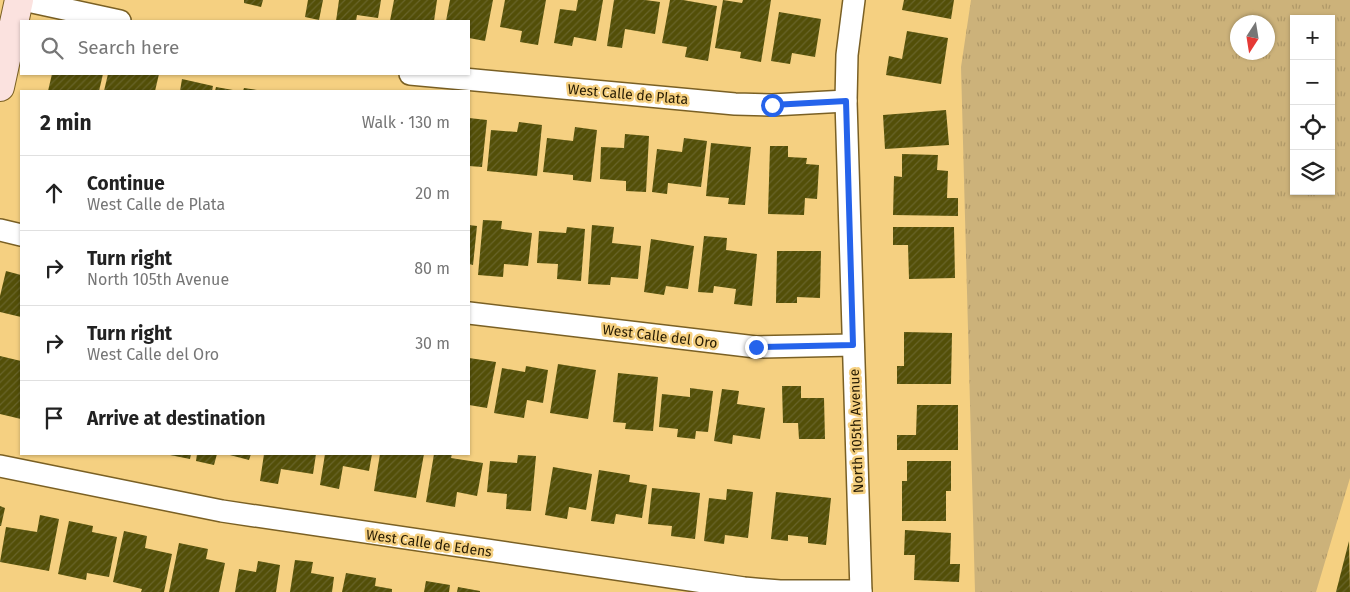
<!DOCTYPE html>
<html lang="en">
<head>
<meta charset="utf-8">
<style>
  body { margin:0; font-family:"Fira Sans",sans-serif; background:#f2f2f2; color:#222 }
  .controls { position:absolute; right:15px; top:15px; display:grid; overflow:hidden; border-radius:0px; box-shadow:0 1px 4px #0004 }
  .controls button { width:45px; height:45px; display:grid; place-items:center; padding:0; border:0; border-bottom:1px solid #e0e0e0; background:#fff; color:#222; font:25px sans-serif }
  .compass { position:absolute; left:1230px; top:15px; width:45px; height:45px; border-radius:50%; background:#fff; box-shadow:0 1px 4px #0004; rotate:192deg }
  .stop { position:absolute; width:15px; height:15px; margin:-11px; border:4px solid #2563eb; border-radius:50%; background:#fff }
  .stop.end { background:#2563eb; border-color:#fff; box-shadow:0 1px 5px #0008 }
  .list { margin:0; padding:0; list-style:none }
  h2 { display:flex; justify-content:space-between; align-items:center; height:65px; margin:0; padding:0 20px; font-size:21px }
  h2 small { font-size:16px; font-weight:400; color:#767676 }
  .list li { display:grid; grid-template-columns:32px 1fr auto; gap:15px; align-items:center; box-sizing:border-box; height:75px; padding:0 20px; border-top:1px solid #e0e0e0 }
  .list b { display:block; font-size:19px; white-space:nowrap }
  .list p { margin:0; font-size:16px; white-space:nowrap; color:#767676 }
  .list em { font-size:16px; font-style:normal; color:#767676 }
  .icon { flex:none; width:28px; height:28px; fill:none; stroke:currentColor; stroke-width:2; stroke-linecap:round; stroke-linejoin:round }
  .map { position:relative; flex:none; width:1350px; height:592px; overflow:hidden }
  .search { position:absolute; background:#fff; box-shadow:0 1px 4px #0004; left:20px; top:20px; width:450px; height:55px; display:flex; align-items:center; gap:12px; box-sizing:border-box; padding:0 18px; border-radius:0px; color:#767676; font-size:19px }
  .panel { position:absolute; background:#fff; box-shadow:0 1px 4px #0004; left:20px; top:90px; width:450px; height:365px; border-radius:0px }
  .map>svg:first-child { display:block }
</style>
</head>
<body>
<div class="map">
<svg width="1350" height="592" viewBox="0 0 1350 592">
  <defs>
    <pattern id="grass-tufts" width="24" height="20" patternUnits="userSpaceOnUse" patternTransform="scale(1.25)"><rect width="24" height="20" fill="#ccb27a"/><path d="M3 7l-1-3M5 7V3M7 7l1-3M15 17l-1-3M17 17v-4M19 17l1-3" fill="none" stroke="#af9868"/></pattern>
    <pattern id="building-hatch" width="6" height="6" patternUnits="userSpaceOnUse" patternTransform="scale(1.25)"><rect width="6" height="6" fill="#534f08"/><path d="M-1 1l2-2M0 6l6-6M5 7l2-2" fill="none" stroke="#68642a"/></pattern>
  </defs>
  <rect width="100%" height="100%" fill="#f5d081"/>
  <path fill="url(#grass-tufts)" fill-rule="evenodd" d="M971,0H1350V478L1316,592H975L961,67ZM1294,19H1331V191H1294ZM1238,22H1268V52H1238Z"/>
  <g fill="url(#building-hatch)">
    <path d="M244,0H263L261,7L244,3Z"/>
    <path d="M308,0H323L319,20L305,17Z"/>
    <path d="M339,0H381L378,18L357,15L356,21H336Z"/>
    <path d="M394,0H437L434,21H390Z"/>
    <path d="M450,0H493L485,41L469,38L470,27H469V21H446Z"/>
    <path d="M505,0H546L538,45L520,42L522,31L500,27Z"/>
    <path d="M578,0H603L596,41L574,37L572,46L554,43L560,9L576,11Z"/>
    <path d="M614,0H645L660,2L655,34L625,29L622,48L607,46Z"/>
    <path d="M670,0H683L717,6L708,61L685,57L687,47L662,43Z"/>
    <path d="M723,0L742,3L743,0H771L761,62L740,58L741,52L715,48Z"/>
    <path d="M904,0H954L951,19L902,10Z"/>
    <path d="M779,12L821,19L815,57L792,53L790,64L771,61Z"/>
    <path d="M907,31L948,38L941,84L886,75L889,56L902,59Z"/>
    <path d="M52,74H103L99,91H48Z"/>
    <path d="M108,74H159L155,91H104Z"/>
    <path d="M182,79L213,86L212,91H180Z"/>
    <path d="M216,87L233,90V91H215Z"/>
    <path d="M244,88L257,90V91H243Z"/>
    <path d="M946,110L949,145L885,149L883,115Z"/>
    <path d="M469,118L487,120L482,167L469,166Z"/>
    <path d="M519,122L542,125L537,176L487,171L491,130L517,132Z"/>
    <path d="M575,127L597,130L591,182L573,180V175L543,172L547,138L573,141Z"/>
    <path d="M625,134L649,136L646,192L626,191V181L600,179L601,147L624,148Z"/>
    <path d="M684,138L707,141L701,187L668,183L667,194L652,192L657,149L682,152Z"/>
    <path d="M711,143L751,147L745,205L728,204L729,198L706,196Z"/>
    <path d="M770,146H788V157L807,158L806,164L819,165L817,199L805,198L804,215L768,214Z"/>
    <path d="M902,154L938,155L937,170L948,171L947,198H958V216L893,215L894,176L902,177Z"/>
    <path d="M483,220L502,221L501,229L532,233L528,266L504,264L503,277L478,275Z"/>
    <path d="M469,225L477,226L473,265L469,264Z"/>
    <path d="M592,225L614,227L612,243L641,246L638,279L611,277L610,285L588,284Z"/>
    <path d="M567,227L585,229L581,281L557,279L558,264L537,263L539,231L566,233Z"/>
    <path d="M893,227H954L955,278L909,279L908,245H893Z"/>
    <path d="M704,236L727,238L726,250L757,254L752,306L734,304L736,289L714,286L713,293L698,292Z"/>
    <path d="M651,239L694,246L688,289L666,286L664,295L644,292Z"/>
    <path d="M777,251H821L820,298L797,297V303H776Z"/>
    <path d="M6,271L21,275V317L0,312V296Z"/>
    <path d="M904,332L952,333L951,384H897V366H904Z"/>
    <path d="M0,356L21,361V419L0,414Z"/>
    <path d="M469,358L496,362L487,408L469,405Z"/>
    <path d="M558,364L596,370L588,419L550,413Z"/>
    <path d="M526,366L548,370L543,403L527,400L524,418L494,413L502,368L525,372Z"/>
    <path d="M618,373L658,377L653,431L625,429L626,423L613,422Z"/>
    <path d="M782,386H801V398H824L825,439H799L798,423H783Z"/>
    <path d="M690,388L713,391L708,432L696,431L695,439L677,437L678,429L659,427L662,394L690,397Z"/>
    <path d="M722,389L739,391L737,404L765,408L760,439L733,435L732,444L714,441Z"/>
    <path d="M917,405H958V450H897V435H916Z"/>
    <path d="M165,454H191L190,459Z"/>
    <path d="M197,454H217L214,465L196,461Z"/>
    <path d="M226,454H251L249,460Z"/>
    <path d="M264,454H316L313,474L281,469L278,484L260,481Z"/>
    <path d="M325,454H372L369,471L343,466L339,489L320,485Z"/>
    <path d="M380,454H424L416,498L374,491Z"/>
    <path d="M434,454H452L451,458L483,463L477,496L457,492L455,507L426,502Z"/>
    <path d="M518,455L536,456L531,511L506,509L507,494L487,492L490,461L517,463Z"/>
    <path d="M907,461H951V491H946V521H902V481H907Z"/>
    <path d="M553,467L592,474L586,510L569,507L567,519L545,515Z"/>
    <path d="M599,470L630,475L629,482L647,485L642,518L616,514L614,524L591,521Z"/>
    <path d="M652,488L700,493L695,539L671,536L672,526L648,524Z"/>
    <path d="M727,489L753,492L748,538L725,535L724,544L704,541L709,498L726,500Z"/>
    <path d="M776,492L831,498L826,545L808,543V537L788,535V541L771,539Z"/>
    <path d="M0,506L5,508L1,526H0Z"/>
    <path d="M40,515L59,519L49,571L0,562L6,527L37,532Z"/>
    <path d="M69,521L93,526L92,532L117,537L109,577L87,573L86,580L58,574Z"/>
    <path d="M905,530L951,533L950,564H960L959,582L914,580L915,555H904Z"/>
    <path d="M124,531L147,536L145,548L172,554L164,592H141L142,589L113,582Z"/>
    <path d="M1349,541L1350,592H1336Z"/>
    <path d="M179,543L208,549L206,559L225,563L219,592H169Z"/>
    <path d="M295,560L313,562L311,573L334,577L332,592H290Z"/>
    <path d="M258,561L280,565L276,592H235L239,569L256,572Z"/>
    <path d="M346,573L376,578L375,586L392,589V592H342Z"/>
    <path d="M426,581L450,585L449,592H424Z"/>
    <path d="M458,587L480,591V592H457Z"/>
  </g>
  <g fill="none" stroke-linecap="round" stroke-linejoin="round">
    <defs>
      <g id="street">
        <path d="M23,0L120,21"/>
        <path d="M854,0L847,55L846,101L861,592"/>
        <path d="M410,74L735,104L772,105L846,101"/>
        <path d="M0,230L21,235"/>
        <path d="M469,313L756,347L853,345"/>
        <path d="M0,466L222,511L744,588L780,591H861"/>
      </g>
      <path id="secondary" d="M0,87L19,0"/>
    </defs>
    <use href="#street" stroke="#7a6024" stroke-width="24"/>
    <use href="#secondary" stroke="#7a6024" stroke-width="30"/>
    <use href="#street" stroke="#fff" stroke-width="21"/>
    <use href="#secondary" stroke="#fbe2df" stroke-width="28"/>
  </g>
  <g fill="none" stroke-linecap="round" stroke-linejoin="round">
    <path stroke="#2563eb" stroke-width="6" d="M756,347L853,345L846,101L772,105"/>
  </g>
  <g text-anchor="middle" stroke-width="5" stroke-linejoin="round" paint-order="stroke">
    <g font-size="14" fill="#251a02" stroke="#f5d081">
      <text transform="translate(628 94) rotate(5)" y="5">West Calle de Plata</text>
      <text transform="translate(660 336) rotate(7)" y="5">West Calle del Oro</text>
      <text transform="translate(856 431) rotate(-92)" y="5">North 105th Avenue</text>
      <text transform="translate(429 543) rotate(8)" y="5">West Calle de Edens</text>
    </g>
  </g>
</svg>
<div class="controls">
<button>+</button>
<button>−</button>
<button><svg class="icon" aria-label="locate" viewBox="0 0 24 24"><circle cx="12" cy="12" r="6"/><path d="M12 2v4M12 18v4M2 12h4M18 12h4"/></svg></button>
<button><svg class="icon" aria-label="layers" viewBox="0 0 24 24"><path d="M12 4l9 5-9 5-9-5zM3 14l9 5 9-5"/></svg></button>
</div>
<svg class="compass" viewBox="-18 -18 36 36"><path d="M0-13l5 13h-10z" fill="#e53935"/><path d="M0 13l5-13h-10z" fill="#767676"/></svg>
<div class="stop" style="left:772px;top:105px"></div>
<div class="stop end" style="left:756px;top:347px"></div>
<div class="search"><svg class="icon" aria-label="search" viewBox="0 0 24 24"><circle cx="10" cy="10" r="6"/><path d="M15 15l6 6"/></svg>Search here</div>
<section class="panel">
<h2>2 min<small>Walk · 130 m</small></h2>
<ul class="list">
<li><svg class="icon" aria-label="ahead" viewBox="0 0 24 24"><path d="M12 20V5M6 11l6-6 6 6"/></svg><div><b>Continue</b><p>West Calle de Plata</p></div><em>20 m</em></li>
<li><svg class="icon" aria-label="right" viewBox="0 0 24 24"><path d="M7 20v-9h11M14 6l5 5-5 5"/></svg><div><b>Turn right</b><p>North 105th Avenue</p></div><em>80 m</em></li>
<li><svg class="icon" aria-label="right" viewBox="0 0 24 24"><path d="M7 20v-9h11M14 6l5 5-5 5"/></svg><div><b>Turn right</b><p>West Calle del Oro</p></div><em>30 m</em></li>
<li><svg class="icon" aria-label="arrive" viewBox="0 0 24 24"><path d="M6 21V4h12l-3 4 3 4H6"/></svg><div><b>Arrive at destination</b></div></li>
</ul>
</section>
</div>
</body>
</html>
